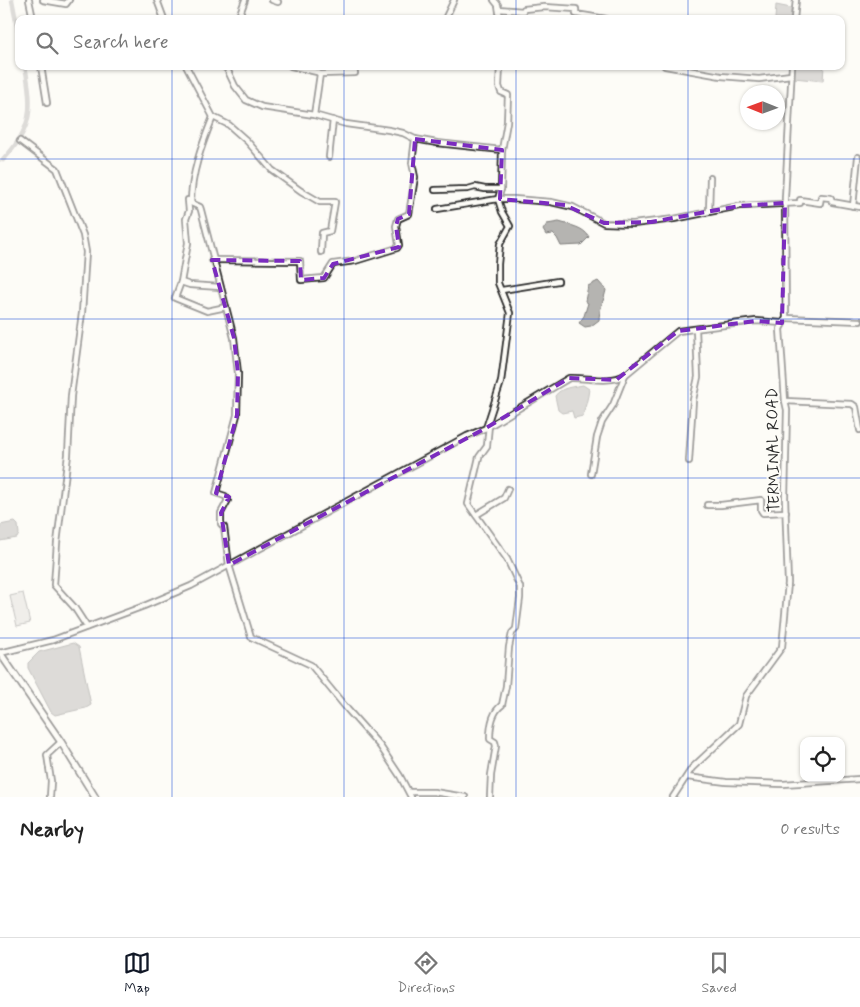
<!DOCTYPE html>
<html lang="en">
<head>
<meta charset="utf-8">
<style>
  body { margin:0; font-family:Mynerve,sans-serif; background:#f6f6f6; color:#222 }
  .controls { position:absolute; right:15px; bottom:15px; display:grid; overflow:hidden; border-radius:10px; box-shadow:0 1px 4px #0004 }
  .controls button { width:45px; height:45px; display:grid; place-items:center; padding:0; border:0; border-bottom:1px solid #e0e0e0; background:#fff; color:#222; font:25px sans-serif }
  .compass { position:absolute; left:740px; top:85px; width:45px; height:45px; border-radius:50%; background:#fff; box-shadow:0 1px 4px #0004; rotate:271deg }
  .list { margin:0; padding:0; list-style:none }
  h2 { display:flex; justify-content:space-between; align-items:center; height:65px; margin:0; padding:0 20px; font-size:21px }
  h2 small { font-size:16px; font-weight:400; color:#767676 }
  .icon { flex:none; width:28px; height:28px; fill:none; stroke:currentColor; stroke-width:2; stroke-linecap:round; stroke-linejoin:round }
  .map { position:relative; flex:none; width:860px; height:797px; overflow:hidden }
  .search { position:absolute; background:#fff; box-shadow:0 1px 4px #0004; left:15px; right:15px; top:15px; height:55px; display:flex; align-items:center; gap:12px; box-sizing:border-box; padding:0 18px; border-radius:10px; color:#767676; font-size:19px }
  .sheet { height:140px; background:#fff }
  nav { display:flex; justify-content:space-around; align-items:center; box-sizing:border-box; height:70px; border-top:1px solid #e0e0e0; background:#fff; font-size:14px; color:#767676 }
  nav a { display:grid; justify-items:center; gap:2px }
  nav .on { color:#111827 }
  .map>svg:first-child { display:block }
</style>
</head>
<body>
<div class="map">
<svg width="860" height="797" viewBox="0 0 860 797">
  <rect width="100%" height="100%" fill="#fdfcf7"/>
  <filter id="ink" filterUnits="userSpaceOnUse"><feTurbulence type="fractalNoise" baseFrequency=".02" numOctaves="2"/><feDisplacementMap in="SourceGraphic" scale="10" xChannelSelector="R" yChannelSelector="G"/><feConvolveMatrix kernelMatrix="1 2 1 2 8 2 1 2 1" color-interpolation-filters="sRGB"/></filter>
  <g filter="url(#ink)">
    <path fill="#dfdeda" stroke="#858482" d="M23,593L30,623L17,626L10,596Z"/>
    <g fill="#b5b4b1" stroke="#7e7d7b">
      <path d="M776,5L791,8L790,19H775Z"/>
      <path d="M794,66H824L823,81L794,78Z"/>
      <path d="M559,222C569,225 584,227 589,237L581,245L561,246L557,238L553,234L546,235L543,230L547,224Z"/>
      <path d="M598,281L606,290C604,300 599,310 599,320L591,326L585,327L579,323L584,316L588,303L585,301L588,286Z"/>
      <path d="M583,385L589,389C588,399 585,406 583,416L574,418L572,411L562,413L558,410L555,396C561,387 573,387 583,385Z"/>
      <path d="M15,522L18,525L19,534L17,538L0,541V525Z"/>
      <path d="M73,643L79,647L91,705L86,708L55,715L51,712L28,668V663L39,652Z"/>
    </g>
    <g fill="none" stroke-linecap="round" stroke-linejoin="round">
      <path stroke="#7e7d7b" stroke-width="1" d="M0,161L3,160"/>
      <g stroke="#b5b4b1" stroke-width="4.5">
        <path d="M12,0L19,36"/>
        <path d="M3,160C33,128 33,108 25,66"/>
      </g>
      <defs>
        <g id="minor">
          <path d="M29,0L33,19"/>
          <path d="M43,0L66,4L69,0"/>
          <path d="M157,0L164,19"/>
          <path d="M272,0L278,2"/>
          <path d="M494,0L498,5L500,19"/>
          <path d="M499,9L523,11L524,9L544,7L576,9V14L606,19"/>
          <path d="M238,19L245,0"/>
          <path d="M445,19L454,0"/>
          <path d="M794,19L796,0"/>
          <path d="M41,66L47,103"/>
          <path d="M186,66L213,117L229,125L247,141L272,170L301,191L320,202H335L330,231L322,233L321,252"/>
          <path d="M223,66L227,69L235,86L246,100L262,107L314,115L346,124L389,130L403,133L415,139L437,143L502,150"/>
          <path d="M291,66L317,72L320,74"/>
          <path d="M665,66L721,76L759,79L791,75"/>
          <path d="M314,115L320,74L355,73"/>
          <path d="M213,117C202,144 191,174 191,203L200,207L201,210L234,338L238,373L237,415L216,493L225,496L228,500L221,513V524L224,527L229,565L251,637L311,665L348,710L380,746L400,776L411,797"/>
          <path d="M20,141L57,169L83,235L86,252L82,313L71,396L68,455L57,543L54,585L74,607L87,627"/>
          <path d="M329,157L333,120"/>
          <path d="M435,190L468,189L475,187L485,189H501"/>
          <path d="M853,206L858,157"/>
          <path d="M437,209L498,199H514L551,202L573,207L604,223L633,224L674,219L739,206L800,203V200L820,203L821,197L831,198L832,202L860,207"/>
          <path d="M709,211L710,178"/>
          <path d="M212,260L300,261L301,280L324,278L333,264L355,261L397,248L399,245L396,226L398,219L409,214L415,177L412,163L415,139"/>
          <path d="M181,282L188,243L186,219L189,211L188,200"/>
          <path d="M220,287L190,285L181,282L175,298L207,311L226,307"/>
          <path d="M502,290L558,281"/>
          <path d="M786,318L860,321"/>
          <path d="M785,401L852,404L856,407L860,430"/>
          <path d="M489,425L487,446L479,457L468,504L507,559L520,587V598L516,629L512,633L509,647L506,686L502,705C492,712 490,727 490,739L495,742L496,746L491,775L490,797"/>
          <path d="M486,428L501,382L510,313L498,283V264L500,244L510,226L502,212L498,199L501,189L502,150L507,122L508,95L501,92L499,86L500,66"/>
          <path d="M689,461L693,400L698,377L696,329"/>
          <path d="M591,474L597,437L602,422L613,405L625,375"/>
          <path d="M707,505H721L761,500V510L763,513L786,512"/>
          <path d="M476,515L504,498L508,489"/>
          <path d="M0,653L53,640L144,606L191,586L467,436L486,428L569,378C587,377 609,384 625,375L678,331L756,321L782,323"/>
          <path d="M687,777L726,782L783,784L860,779"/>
          <path d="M410,792H434L465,797"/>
          <path d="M50,797L51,781L47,755L61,742"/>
          <path d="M673,797L692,768L739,724L746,696L782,647L788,583L785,498L787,410L785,401L780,329L786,318L785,198L792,66"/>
        </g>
        <path id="tertiary" d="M0,653L61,742L95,797"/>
      </defs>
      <use href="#minor" stroke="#2b2b2b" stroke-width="8"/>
      <use href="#tertiary" stroke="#2b2b2b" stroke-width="9"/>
      <use href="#minor" stroke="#fdfcf7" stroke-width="4.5"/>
      <use href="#tertiary" stroke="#fdfcf7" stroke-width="5.5"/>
    </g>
  </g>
  <path d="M0 0H860V797H0ZM415,139L502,150L500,199L565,205L604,223L651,222L739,206L785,203L782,323L756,321L678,331L616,380L569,378L486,428L229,565L221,513L229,497L216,493L237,415L238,373L234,338L212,260L300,261L301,280L324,278L333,264L399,247L396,226L398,219L409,214Z" fill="#fdfcf7" fill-opacity=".55" fill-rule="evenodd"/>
  <path fill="none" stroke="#7b2cbf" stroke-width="4" stroke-dasharray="10 6" stroke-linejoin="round" d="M415,139L502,150L500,199L565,205L604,223L651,222L739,206L785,203L782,323L756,321L678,331L616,380L569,378L486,428L229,565L221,513L229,497L216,493L237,415L238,373L234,338L212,260L300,261L301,280L324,278L333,264L399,247L396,226L398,219L409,214Z"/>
  <path fill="none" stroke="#1d4ed8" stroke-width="1" stroke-opacity="0.55" d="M172,0V19M344,0V19M516,0V19M688,0V19M172,66V797M344,66V797M516,66V797M688,66V797M0,159H860M0,319H860M0,478H860M0,638H860"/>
  <g text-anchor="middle" stroke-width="4" stroke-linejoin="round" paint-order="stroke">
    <g font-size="16" fill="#2b2b2b" stroke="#fdfcf7">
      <text transform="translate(772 450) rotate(-91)" y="6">TERMINAL ROAD</text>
    </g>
  </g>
</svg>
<div class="controls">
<button><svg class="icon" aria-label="locate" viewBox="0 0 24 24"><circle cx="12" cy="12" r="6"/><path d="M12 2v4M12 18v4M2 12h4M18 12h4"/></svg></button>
</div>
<svg class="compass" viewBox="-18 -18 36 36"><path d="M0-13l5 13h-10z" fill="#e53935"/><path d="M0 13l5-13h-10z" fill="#767676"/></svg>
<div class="search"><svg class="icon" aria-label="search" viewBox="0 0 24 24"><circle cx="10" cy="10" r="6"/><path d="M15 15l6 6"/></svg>Search here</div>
</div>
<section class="sheet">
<h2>Nearby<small>0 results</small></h2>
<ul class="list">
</ul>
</section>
<nav>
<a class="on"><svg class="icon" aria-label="map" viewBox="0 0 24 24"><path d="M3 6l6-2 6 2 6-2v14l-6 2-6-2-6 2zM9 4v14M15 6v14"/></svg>Map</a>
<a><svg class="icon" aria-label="directions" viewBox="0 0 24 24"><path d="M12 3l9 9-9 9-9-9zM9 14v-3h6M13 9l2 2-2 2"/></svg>Directions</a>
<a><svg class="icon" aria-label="saved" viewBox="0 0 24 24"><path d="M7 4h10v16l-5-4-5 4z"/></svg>Saved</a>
</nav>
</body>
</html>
